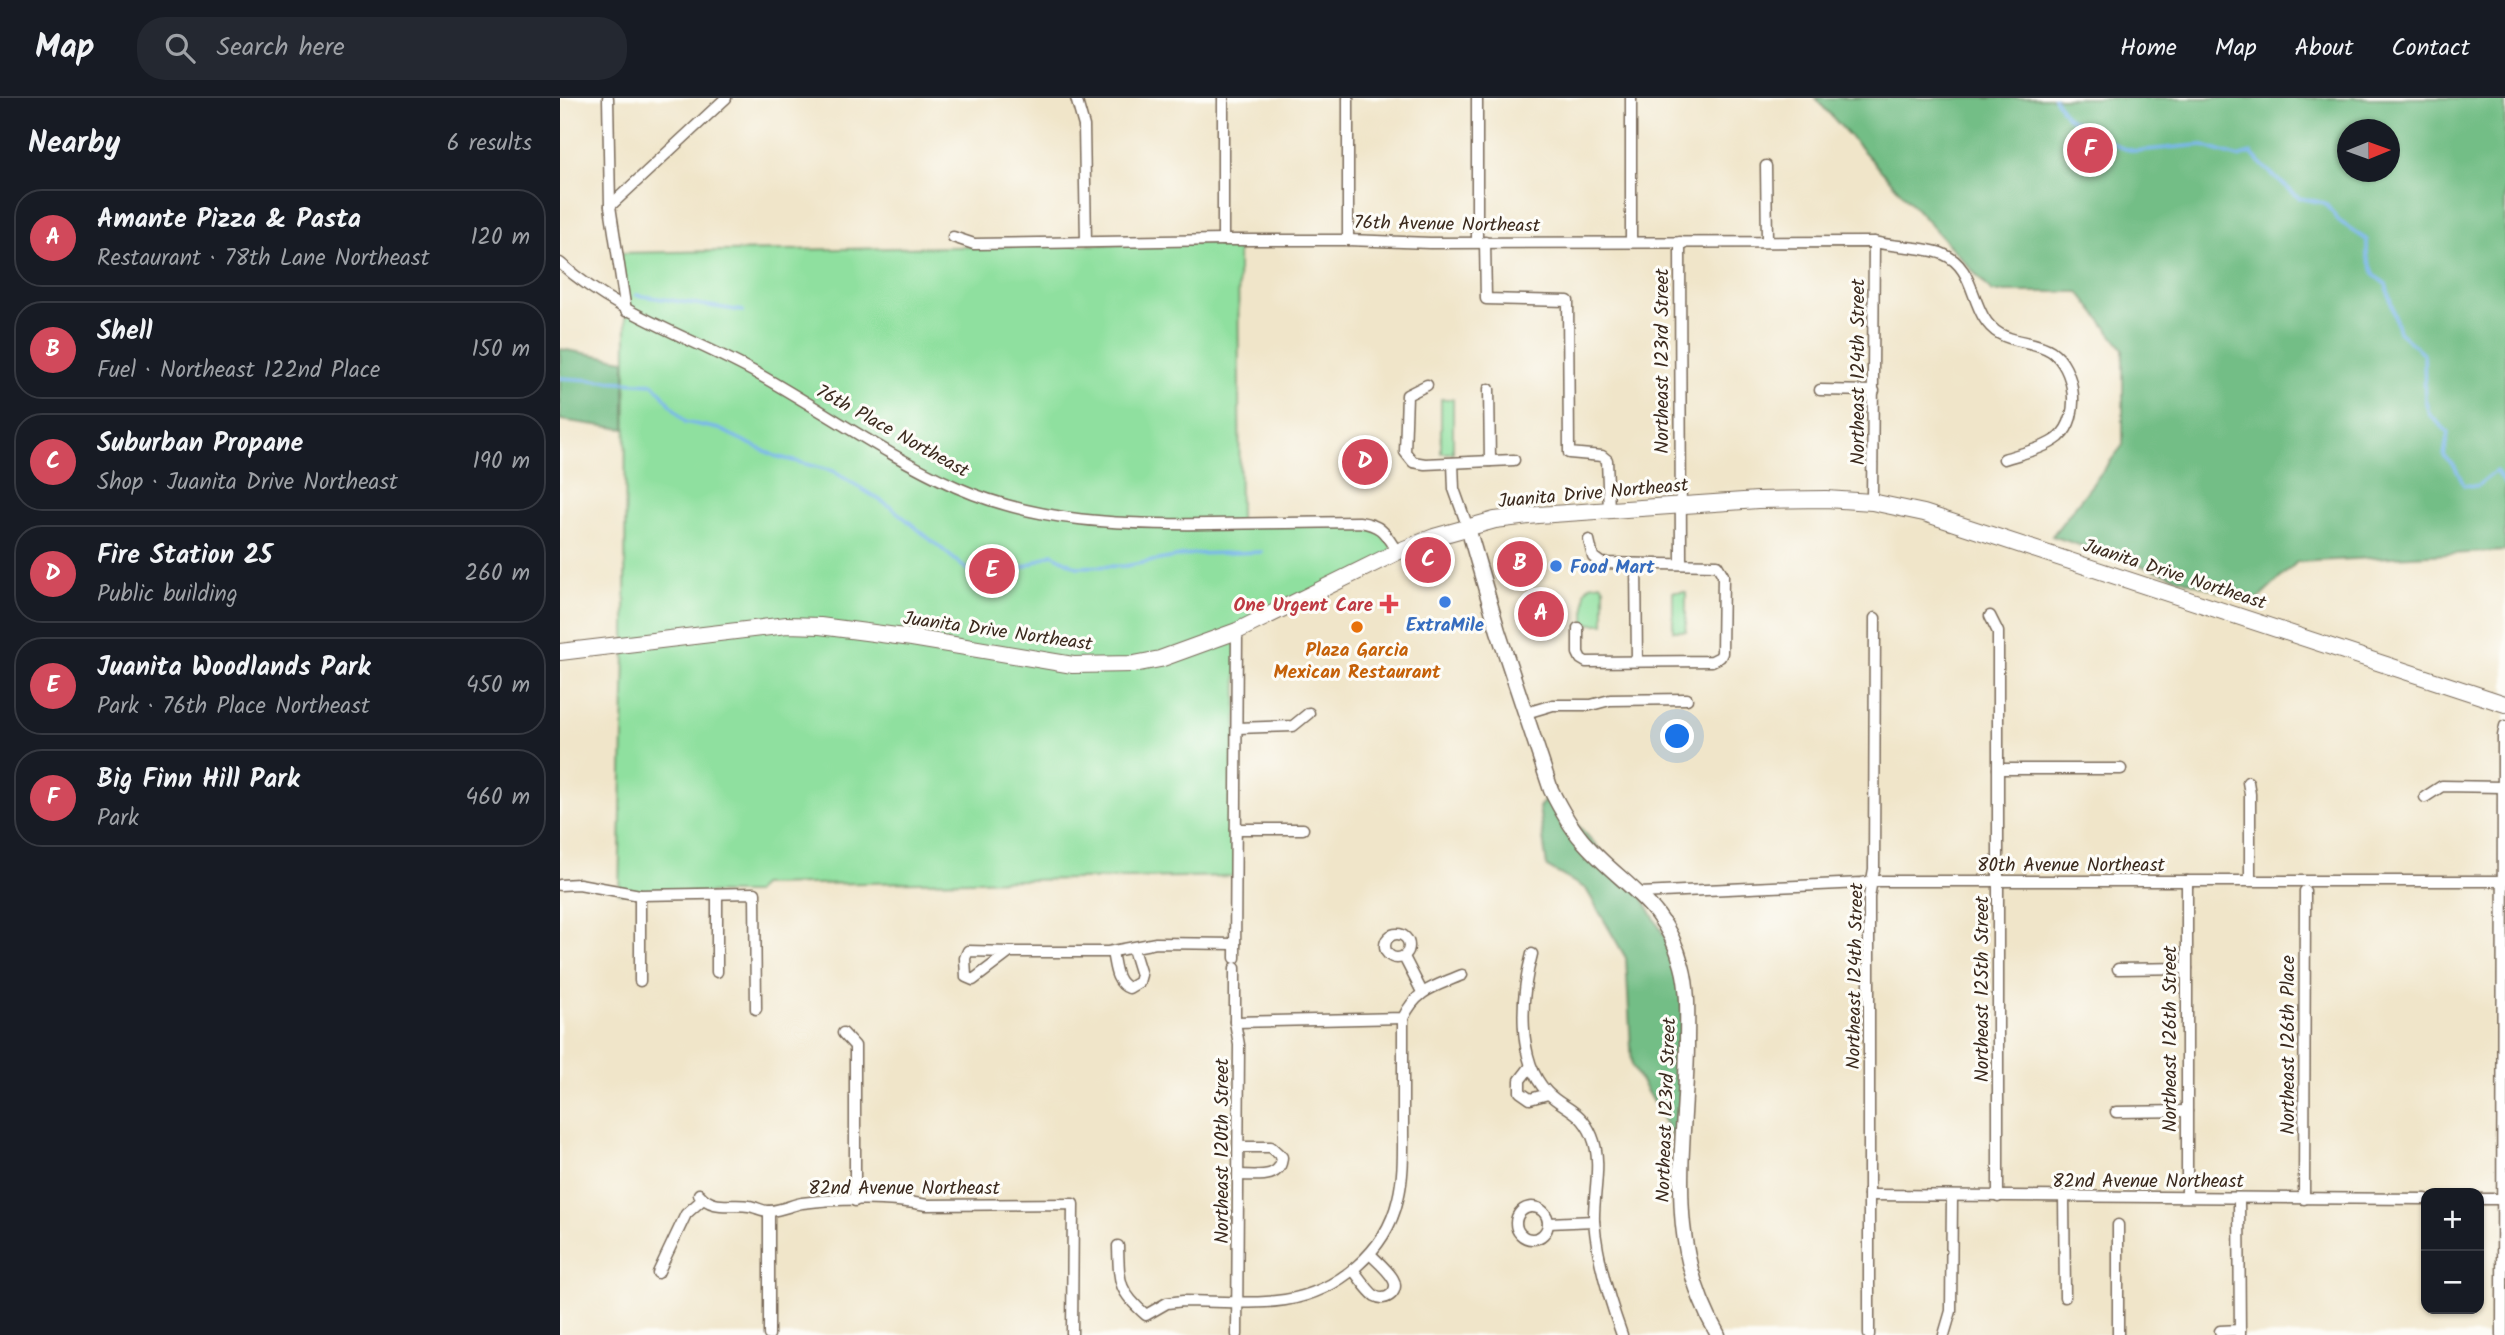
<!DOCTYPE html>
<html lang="en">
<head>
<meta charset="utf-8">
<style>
  body { margin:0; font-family:Kalam,sans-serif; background:#242831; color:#f1f3f6 }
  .controls { position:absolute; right:21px; bottom:21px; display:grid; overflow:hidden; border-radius:14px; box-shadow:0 2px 5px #0004 }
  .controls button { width:63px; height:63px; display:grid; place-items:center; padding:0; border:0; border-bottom:2px solid #363941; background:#171b24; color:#f1f3f6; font:35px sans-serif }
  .compass { position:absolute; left:1777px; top:21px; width:63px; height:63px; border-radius:50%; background:#171b24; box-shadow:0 2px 5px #0004; rotate:89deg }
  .you { position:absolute; left:1118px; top:639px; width:24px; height:24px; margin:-18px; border:5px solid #fff; border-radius:50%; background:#1a73e8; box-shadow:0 0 0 10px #1a73e833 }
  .badge { display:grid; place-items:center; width:46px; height:46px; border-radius:50%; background:#d1495b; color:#fff; font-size:23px; font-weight:700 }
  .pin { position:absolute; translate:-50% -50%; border:4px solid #fff; box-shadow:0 2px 7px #0006 }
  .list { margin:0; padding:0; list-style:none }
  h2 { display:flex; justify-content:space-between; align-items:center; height:91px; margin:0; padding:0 28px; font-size:30px }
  h2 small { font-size:23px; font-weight:400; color:#9ea1a6 }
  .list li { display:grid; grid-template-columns:46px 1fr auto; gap:21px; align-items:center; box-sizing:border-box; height:98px; margin:0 14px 14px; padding:0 14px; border:2px solid #363941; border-radius:28px }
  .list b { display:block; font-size:26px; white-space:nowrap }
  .list p { margin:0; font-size:23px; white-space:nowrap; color:#9ea1a6 }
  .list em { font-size:23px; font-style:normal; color:#9ea1a6 }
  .icon { flex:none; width:38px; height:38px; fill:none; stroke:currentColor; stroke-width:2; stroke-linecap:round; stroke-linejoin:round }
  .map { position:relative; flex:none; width:1945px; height:1237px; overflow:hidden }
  header { display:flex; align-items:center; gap:42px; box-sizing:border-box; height:98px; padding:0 35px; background:#171b24; border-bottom:2px solid #363941 }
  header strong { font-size:33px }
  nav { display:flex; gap:38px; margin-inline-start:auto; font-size:24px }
  .search { width:490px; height:63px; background:#242831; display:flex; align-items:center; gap:18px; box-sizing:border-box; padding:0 24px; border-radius:28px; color:#9ea1a6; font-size:26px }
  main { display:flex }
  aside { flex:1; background:#171b24 }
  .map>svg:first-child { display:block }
</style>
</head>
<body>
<header>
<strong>Map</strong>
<div class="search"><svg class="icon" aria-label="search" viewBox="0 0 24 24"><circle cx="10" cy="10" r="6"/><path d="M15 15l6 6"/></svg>Search here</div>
<nav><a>Home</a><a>Map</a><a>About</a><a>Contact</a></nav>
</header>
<main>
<aside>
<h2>Nearby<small>6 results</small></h2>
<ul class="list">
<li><span class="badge">A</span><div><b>Amante Pizza &amp; Pasta</b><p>Restaurant · 78th Lane Northeast</p></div><em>120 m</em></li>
<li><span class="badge">B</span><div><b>Shell</b><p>Fuel · Northeast 122nd Place</p></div><em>150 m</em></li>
<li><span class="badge">C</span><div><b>Suburban Propane</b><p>Shop · Juanita Drive Northeast</p></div><em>190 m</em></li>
<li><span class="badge">D</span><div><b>Fire Station 25</b><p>Public building</p></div><em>260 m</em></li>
<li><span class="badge">E</span><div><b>Juanita Woodlands Park</b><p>Park · 76th Place Northeast</p></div><em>450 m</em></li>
<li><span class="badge">F</span><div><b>Big Finn Hill Park</b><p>Park</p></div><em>460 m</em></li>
</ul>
</aside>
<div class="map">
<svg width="1945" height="1237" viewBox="0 0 1945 1237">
  <rect width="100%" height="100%" fill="#fdfcf7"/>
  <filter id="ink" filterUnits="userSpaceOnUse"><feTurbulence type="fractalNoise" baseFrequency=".0143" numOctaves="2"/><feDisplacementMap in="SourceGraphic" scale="14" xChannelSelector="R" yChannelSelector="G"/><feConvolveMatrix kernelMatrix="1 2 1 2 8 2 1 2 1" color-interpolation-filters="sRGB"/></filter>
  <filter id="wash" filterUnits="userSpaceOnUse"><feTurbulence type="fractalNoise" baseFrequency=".00686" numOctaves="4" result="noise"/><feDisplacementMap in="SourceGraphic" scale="28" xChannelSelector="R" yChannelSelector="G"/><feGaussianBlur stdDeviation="1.57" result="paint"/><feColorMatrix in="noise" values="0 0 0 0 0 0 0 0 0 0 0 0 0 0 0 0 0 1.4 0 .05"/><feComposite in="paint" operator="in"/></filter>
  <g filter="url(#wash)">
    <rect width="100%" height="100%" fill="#f0e5c9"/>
    <g fill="#8fe09f" stroke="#65855e" stroke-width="2">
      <path d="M678,144L680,425L814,426L837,454L677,533L676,778L201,787L195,795H59L65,555L66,213L57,155Z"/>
      <rect x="881" y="301" width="12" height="54"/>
      <path d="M1041,485L1044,490V526H1025V493L1030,487Z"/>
      <rect x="1113" y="494" width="13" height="39"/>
    </g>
    <g fill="#73be86" stroke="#577452" stroke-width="2" fill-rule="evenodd">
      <path d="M1255,0H1945V453L1737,464L1694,505L1492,438L1563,347V251L1519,194H1432ZM1787,32H1829V74H1787Z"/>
      <path d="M0,251L65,262V331L0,322Z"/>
      <path d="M990,697L1080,795L1123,871L1122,1054L1072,968L1066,860L1026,791L987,769L979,709Z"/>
    </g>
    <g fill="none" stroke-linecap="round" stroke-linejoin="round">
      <g stroke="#79b6ec" stroke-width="3.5">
        <path d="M1494,0L1507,19L1562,50L1575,53L1640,47L1678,59L1691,55L1704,69L1739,100L1765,105L1779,123L1807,142V158L1815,178L1826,186L1839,234L1864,256L1865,301L1869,316L1888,334L1884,358L1894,367L1904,387L1917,388L1936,373L1945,386"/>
        <path d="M76,197L183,213"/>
        <path d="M0,280L94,286L125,324L159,331L215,358L273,373L331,409L417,480L439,486L460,471L492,456L517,469L565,468L632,456L702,454"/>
      </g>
    </g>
  </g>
  <g filter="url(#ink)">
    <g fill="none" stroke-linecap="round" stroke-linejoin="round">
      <defs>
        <g id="minor">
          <path d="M48,0L50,108L66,213"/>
          <path d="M516,0L524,28L526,144"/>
          <path d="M788,0V142"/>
          <path d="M1071,0V143"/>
          <path d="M1206,68L1207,143"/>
          <path d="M50,108L166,0"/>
          <path d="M393,139L414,146L663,142H788L870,145L1314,144C1334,149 1366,149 1383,156C1419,171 1408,217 1440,236C1455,245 1476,243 1491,253C1515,269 1522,319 1499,339C1484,351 1462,355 1444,361"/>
          <path d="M663,142V0"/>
          <path d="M917,144V0"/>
          <path d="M925,144L926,201L1008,203L1009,355L1042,358L1047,362L1049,413"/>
          <path d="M1120,144L1121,465"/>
          <path d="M0,165C58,217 131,239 198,276C264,313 327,358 396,389C477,425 564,427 650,426C700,425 749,425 799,424C822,427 825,435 837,454"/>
          <path d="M867,287L847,297L845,354L853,364L865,366L954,362"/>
          <path d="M929,291L930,363"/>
          <path d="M1260,292L1314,293"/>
          <path d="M893,365L894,391L908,430"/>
          <path d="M1312,404L1314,144"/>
          <path d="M1076,466L1077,563"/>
          <path d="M1430,518L1438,534V1099"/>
          <path d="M1018,530V555L1021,561L1026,564L1152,563L1160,559L1162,555L1163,477L1157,467L1041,465L1033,459L1029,442"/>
          <path d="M966,615L993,607H1031L1050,602L1127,601"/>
          <path d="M677,630L733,628L749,615"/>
          <path d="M1438,671H1561"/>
          <path d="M1688,684L1690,696V782"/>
          <path d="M1865,699L1882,688L1942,689"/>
          <path d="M676,731H743"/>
          <path d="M0,787L19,786L80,797L195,795L196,911"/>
          <path d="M1080,795L1302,785L1312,783H1943"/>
          <path d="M157,796V874"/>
          <path d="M80,797V883"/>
          <circle cx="837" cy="848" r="12"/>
          <path d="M450,854L408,853L405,860L406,879L413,882L450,854H548L596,845L675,846"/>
          <path d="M552,854C555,867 555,885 569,890L579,884L581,877L573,851"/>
          <path d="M972,856C961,896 956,962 987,994C1003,1011 1021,1011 1032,1038C1043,1064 1033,1096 1034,1123C1037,1161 1049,1201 1062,1237"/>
          <path d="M844,859L862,894"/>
          <path d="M675,860L677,533"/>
          <path d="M675,870V924L679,947L677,1237"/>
          <path d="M1558,871L1627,870"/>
          <path d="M675,924L843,920C857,891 874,889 902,877"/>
          <path d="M283,935L295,948V1103"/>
          <path d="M970,969L960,982V994L970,1001L988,996"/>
          <path d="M1556,1014L1627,1013"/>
          <path d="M679,1077C696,1077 721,1082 722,1059L711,1049H679"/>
          <path d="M139,1096C153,1113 171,1105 189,1108C196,1109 204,1114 210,1113C221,1112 232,1107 242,1105C280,1100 330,1100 367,1107L513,1106L512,1237"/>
          <path d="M1309,1097L1866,1101"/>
          <path d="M1504,1098L1505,1199"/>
          <path d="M1627,1098V783"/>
          <path d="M1679,1100L1680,1237"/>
          <path d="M1744,1101L1745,793"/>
          <path d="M1919,1101H1945"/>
          <circle cx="972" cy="1125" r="16"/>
          <path d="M209,1113V1237"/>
          <path d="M989,1125L1034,1123"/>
          <path d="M1558,1127V1237"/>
          <path d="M558,1148C559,1184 558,1193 586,1217L607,1205L623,1203C656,1203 692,1207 725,1202C777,1194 826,1154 838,1101C844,1077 843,1052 843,1027C843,991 843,956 843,920"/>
          <path d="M793,1172C800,1180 807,1192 815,1198C827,1205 840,1192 833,1181C828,1172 817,1163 810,1156"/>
          <path d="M98,1175L126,1116L143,1101"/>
          <path d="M1660,1233L1680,1232"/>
          <path d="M1309,1237V799L1314,771L1315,520"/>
          <path d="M1384,1237L1391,1213L1392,1098"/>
          <path d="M1942,1237L1943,638L1945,628"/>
        </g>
        <path id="tertiary" d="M908,430L938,533L991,692C1000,710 1009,727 1022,742C1061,788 1105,802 1122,868C1129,893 1127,921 1127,947C1126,1052 1102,1140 1158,1237"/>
        <path id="secondary" d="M0,554L227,527L260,528L352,540L513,567L574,566L600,561L677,533L837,454L874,439L935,422L978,417L1198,402L1266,401L1312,404L1364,415L1945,606"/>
      </defs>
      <use href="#minor" stroke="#7a6b5a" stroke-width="13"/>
      <use href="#tertiary" stroke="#7a6b5a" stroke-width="17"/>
      <use href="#secondary" stroke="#7a6b5a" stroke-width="18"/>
      <use href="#minor" stroke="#fff" stroke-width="10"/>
      <use href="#tertiary" stroke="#fff" stroke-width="14"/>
      <use href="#secondary" stroke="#fff" stroke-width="16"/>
    </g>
  </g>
  <g fill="#3f7fe0" stroke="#fdfcf7" stroke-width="2.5">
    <circle cx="996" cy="468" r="7"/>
    <circle cx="885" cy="504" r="7"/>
  </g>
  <path fill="#e0444e" stroke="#fdfcf7" stroke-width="2.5" d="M825.5 495.5h7v7h7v7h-7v7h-7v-7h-7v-7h7z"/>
  <circle fill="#e8710a" stroke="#fdfcf7" stroke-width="2.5" cx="797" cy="529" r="7"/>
  <g text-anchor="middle" stroke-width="6" stroke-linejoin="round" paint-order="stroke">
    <g font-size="19" fill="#3b2a1e" stroke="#fdfcf7">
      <text transform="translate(887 125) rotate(1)" y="7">76th Avenue Northeast</text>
      <text transform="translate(1101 263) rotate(-90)" y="7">Northeast 123rd Street</text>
      <text transform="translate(1297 274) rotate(-90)" y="7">Northeast 124th Street</text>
      <text transform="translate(333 332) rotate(29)" y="7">76th Place Northeast</text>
      <text transform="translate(1033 394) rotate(-5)" y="7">Juanita Drive Northeast</text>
      <text transform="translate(1615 475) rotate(18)" y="7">Juanita Drive Northeast</text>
      <text transform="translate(438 532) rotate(8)" y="7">Juanita Drive Northeast</text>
      <text x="1511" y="773">80th Avenue Northeast</text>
      <text transform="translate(1294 878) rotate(-89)" y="7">Northeast 124th Street</text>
      <text transform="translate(1421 891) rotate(-90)" y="7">Northeast 125th Street</text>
      <text transform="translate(1609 941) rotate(-90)" y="7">Northeast 126th Street</text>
      <text transform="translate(1727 947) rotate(-90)" y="7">Northeast 126th Place</text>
      <text transform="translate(1105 1012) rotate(-88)" y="7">Northeast 123rd Street</text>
      <text transform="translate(661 1053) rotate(-90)" y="7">Northeast 120th Street</text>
      <text x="1588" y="1089">82nd Avenue Northeast</text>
      <text x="344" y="1096">82nd Avenue Northeast</text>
    </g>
    <g font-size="19" font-weight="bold" fill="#366cbe" stroke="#fdfcf7" text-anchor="start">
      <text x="1010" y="475">Food Mart</text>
      <text x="885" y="533" text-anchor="middle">ExtraMile</text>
    </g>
    <g font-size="19" font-weight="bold" fill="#be3a42" stroke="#fdfcf7" text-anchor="end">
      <text x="813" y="513">One Urgent Care</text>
    </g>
    <g font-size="19" font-weight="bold" fill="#c56008" stroke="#fdfcf7">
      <text x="797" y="558">Plaza Garcia<tspan x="797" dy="22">Mexican Restaurant</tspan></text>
    </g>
  </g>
</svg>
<div class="controls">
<button>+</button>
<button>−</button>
</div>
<svg class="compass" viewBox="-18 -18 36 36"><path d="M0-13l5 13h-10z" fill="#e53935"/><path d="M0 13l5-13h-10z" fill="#9ea1a6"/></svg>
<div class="you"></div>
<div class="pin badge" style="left:981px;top:516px">A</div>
<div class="pin badge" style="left:960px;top:466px">B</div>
<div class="pin badge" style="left:868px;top:462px">C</div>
<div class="pin badge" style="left:805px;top:364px">D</div>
<div class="pin badge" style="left:432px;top:473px">E</div>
<div class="pin badge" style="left:1530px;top:52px">F</div>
</div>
</main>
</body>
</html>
